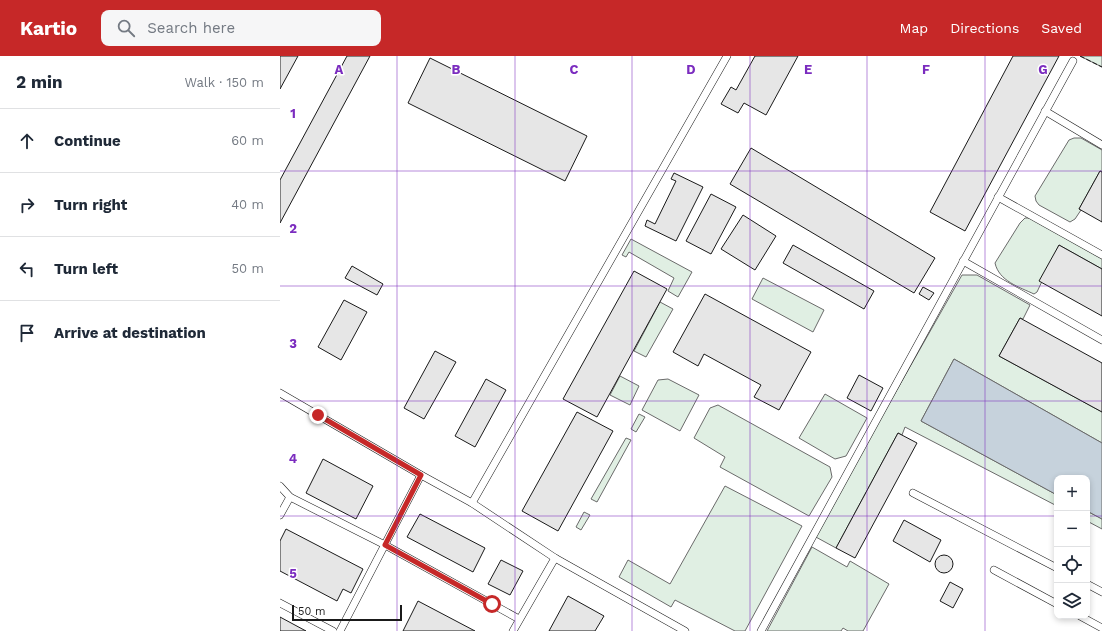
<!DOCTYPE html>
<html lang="en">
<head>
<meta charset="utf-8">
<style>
  body { margin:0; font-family:"Work Sans",sans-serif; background:#f6f6f7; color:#1f2937 }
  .controls { position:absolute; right:12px; bottom:12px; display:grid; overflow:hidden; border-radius:8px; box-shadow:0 2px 6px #0003 }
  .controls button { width:36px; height:36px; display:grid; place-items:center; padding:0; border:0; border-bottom:1px solid #e0e1e3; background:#fff; color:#1f2937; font:20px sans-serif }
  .scale { position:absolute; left:12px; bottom:10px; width:110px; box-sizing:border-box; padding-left:4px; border:2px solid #1a1a1a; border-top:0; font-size:11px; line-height:14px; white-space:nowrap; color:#1a1a1a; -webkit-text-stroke:3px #fff; paint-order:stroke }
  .stop { position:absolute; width:12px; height:12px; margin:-9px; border:3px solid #c62828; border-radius:50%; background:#fff }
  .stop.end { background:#c62828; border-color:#fff; box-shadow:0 1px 4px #0008 }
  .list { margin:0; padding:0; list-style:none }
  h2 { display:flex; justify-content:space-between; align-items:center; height:52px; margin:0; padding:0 16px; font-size:17px }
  h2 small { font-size:13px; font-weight:400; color:#747a83 }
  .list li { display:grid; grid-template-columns:26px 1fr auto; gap:12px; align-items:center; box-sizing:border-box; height:64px; padding:0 16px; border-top:1px solid #e0e1e3 }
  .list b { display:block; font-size:15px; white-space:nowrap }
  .list em { font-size:13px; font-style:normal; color:#747a83 }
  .icon { flex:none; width:22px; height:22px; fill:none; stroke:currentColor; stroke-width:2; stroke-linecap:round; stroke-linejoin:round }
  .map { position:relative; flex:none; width:822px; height:575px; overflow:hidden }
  header { display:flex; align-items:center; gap:24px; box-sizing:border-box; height:56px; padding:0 20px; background:#c62828; color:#fff }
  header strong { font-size:19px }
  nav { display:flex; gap:22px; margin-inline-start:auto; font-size:14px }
  .search { width:280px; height:36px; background:#f6f6f7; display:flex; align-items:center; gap:10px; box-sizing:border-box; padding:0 14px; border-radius:8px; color:#747a83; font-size:15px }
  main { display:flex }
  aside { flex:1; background:#fff }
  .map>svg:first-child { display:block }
</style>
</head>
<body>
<header>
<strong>Kartio</strong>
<div class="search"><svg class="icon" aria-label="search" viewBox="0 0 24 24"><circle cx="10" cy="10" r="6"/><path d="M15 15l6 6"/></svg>Search here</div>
<nav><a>Map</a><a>Directions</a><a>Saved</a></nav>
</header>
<main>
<aside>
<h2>2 min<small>Walk · 150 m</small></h2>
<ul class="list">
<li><svg class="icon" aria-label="ahead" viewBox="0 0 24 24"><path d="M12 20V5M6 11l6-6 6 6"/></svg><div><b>Continue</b></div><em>60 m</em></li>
<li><svg class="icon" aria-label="right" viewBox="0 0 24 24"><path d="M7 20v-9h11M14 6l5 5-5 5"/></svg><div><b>Turn right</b></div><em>40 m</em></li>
<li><svg class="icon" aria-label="left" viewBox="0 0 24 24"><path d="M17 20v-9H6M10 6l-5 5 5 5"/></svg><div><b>Turn left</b></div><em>50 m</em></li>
<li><svg class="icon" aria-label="arrive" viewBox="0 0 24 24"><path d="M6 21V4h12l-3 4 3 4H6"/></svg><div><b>Arrive at destination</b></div></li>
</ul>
</aside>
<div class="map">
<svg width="822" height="575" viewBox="0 0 822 575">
  <rect width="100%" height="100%" fill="#fff"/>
  <g fill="#e0efe3" stroke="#6a6a6a">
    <path d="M800,0H822V11Z"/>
    <path d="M794,82H801L822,94V116L820,115L799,153L801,154L795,163L790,166L759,149L756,145L755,140L789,84Z"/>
    <path d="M745,162H751L822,202V213L779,189L757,236L754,238C739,231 719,225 715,207L740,167Z"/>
    <path d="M351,183L412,216L398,241L388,235L394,222L349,196L346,201L342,199Z"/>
    <path d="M682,219H697L750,249L743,263L740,262L719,300L822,356V387L674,303L641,365L777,439V450L625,371L622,379L618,377L556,492L534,480Z"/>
    <path d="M483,222L544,254L533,276L472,243Z"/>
    <path d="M380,246L393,253L366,301L354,295Z"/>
    <path d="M340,320L359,330L350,349L330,339Z"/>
    <path d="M388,323L419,339L400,375L362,354L378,324Z"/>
    <path d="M545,338L587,362L566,400L555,403L519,382Z"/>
    <path d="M438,349L550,411L552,421L529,460L440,411L445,401L414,382L430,352Z"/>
    <path d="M359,358L365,361L356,376L351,373Z"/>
    <path d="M346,382L351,384L317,446L311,443Z"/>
    <path d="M445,430L522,470L465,575H455L395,544L391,551L339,521L348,504L390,528Z"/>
    <path d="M807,455L822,463V473L807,465Z"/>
    <path d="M304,456L310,459L301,474L296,471Z"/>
    <path d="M532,491L567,511L570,505L609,528L583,575H568L563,572L561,575H487Z"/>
  </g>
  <path fill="#c6d2dc" stroke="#6a6a6a" d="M674,303L822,387V463L807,455V422H777V439L641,365Z"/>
  <g fill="#e6e6e6" stroke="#1a1a1a">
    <path d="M0,0H18L0,33Z"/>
    <path d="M67,0H90L0,167V124Z"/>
    <path d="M475,0H518L486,59L464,47L458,57L441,48L451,31L456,34Z"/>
    <path d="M733,0H779L685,175L650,156Z"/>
    <path d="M150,2L307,80L285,125L128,47Z"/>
    <path d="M471,92L655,202L634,237L450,128Z"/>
    <path d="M820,115L822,116V166L799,153Z"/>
    <path d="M394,117L423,131L396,185L365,170L367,164L375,168L396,125L391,123Z"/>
    <path d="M431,138L456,151L431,198L406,185Z"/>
    <path d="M463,159L496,180L475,214L441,193Z"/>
    <path d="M513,189L594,235L584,253L503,207Z"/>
    <path d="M779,189L822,213V260L759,225Z"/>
    <path d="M72,210L103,228L97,239L65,222Z"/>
    <path d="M354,215L387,233L317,361L283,343Z"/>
    <path d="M643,231L654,237L649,244L639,238Z"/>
    <path d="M425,238L531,296L499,354L474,341L481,329L424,298L418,310L393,296Z"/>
    <path d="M64,244L87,256L61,304L38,291Z"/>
    <path d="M740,262L822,307V356L719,300Z"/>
    <path d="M155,295L176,306L144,363L124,352Z"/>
    <path d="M579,319L603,332L591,355L567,342Z"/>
    <path d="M206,323L226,334L195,391L175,380Z"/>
    <path d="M297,356L333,375L278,475L242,455Z"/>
    <path d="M618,377L637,387L575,502L556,492Z"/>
    <path d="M43,403L93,430L76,463L26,437Z"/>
    <path d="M140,458L205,492L193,516L127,481Z"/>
    <path d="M624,464L661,484L650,506L613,485Z"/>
    <path d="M6,473L83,513L71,537L63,533L57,545L0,515V485Z"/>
    <circle cx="664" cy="508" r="9"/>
    <path d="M221,504L243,515L230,539L208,528Z"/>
    <path d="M670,526L683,533L673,552L660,545Z"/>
    <path d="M288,540L324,560L315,575H269Z"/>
    <path d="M138,545L195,575H123Z"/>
    <path d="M0,561L26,575H0Z"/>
  </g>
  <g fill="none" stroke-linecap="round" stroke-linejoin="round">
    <defs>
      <g id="lane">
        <path d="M765,55L822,89"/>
        <path d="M718,141L822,199"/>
        <path d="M683,205L822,284"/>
        <path d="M0,337L141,419L192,447L275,502L405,575"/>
        <path d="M0,430L10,441L105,489L239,563"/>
        <path d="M633,437L777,512"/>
        <path d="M192,447L447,0"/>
        <path d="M0,459L10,441"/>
        <path d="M714,514L777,548"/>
        <path d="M807,528L822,536"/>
        <path d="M0,547L53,575"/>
        <path d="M800,560L822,572"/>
        <path d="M60,575L141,419"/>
        <path d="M233,575L275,502"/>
        <path d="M481,575L793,5"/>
      </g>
    </defs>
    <use href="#lane" stroke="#1a1a1a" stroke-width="8"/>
    <use href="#lane" stroke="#fff" stroke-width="7"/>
    <path stroke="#1a1a1a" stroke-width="1" stroke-dasharray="5 2" stroke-linecap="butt" d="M800,0L822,11"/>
  </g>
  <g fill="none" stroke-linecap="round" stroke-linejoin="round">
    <path stroke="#c62828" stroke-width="5" d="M38,359L141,419L105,489L212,548"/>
  </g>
  <path fill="none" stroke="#7b2cbf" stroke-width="1" stroke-opacity="0.55" d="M117,0V575M235,0V575M352,0V575M470,0V575M587,0V575M705,0V575M0,115H822M0,230H822M0,345H822M0,460H777M807,460H822"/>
  <g font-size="13" text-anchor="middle" font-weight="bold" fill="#7b2cbf" stroke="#fff" stroke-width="3" stroke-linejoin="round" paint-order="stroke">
    <text x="59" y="18">A</text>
    <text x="176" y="18">B</text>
    <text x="294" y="18">C</text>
    <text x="411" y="18">D</text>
    <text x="528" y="18">E</text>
    <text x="646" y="18">F</text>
    <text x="763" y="18">G</text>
    <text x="13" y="62">1</text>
    <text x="13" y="177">2</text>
    <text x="13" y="292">3</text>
    <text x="13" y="407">4</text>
    <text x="13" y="522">5</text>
  </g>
</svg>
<div class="controls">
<button>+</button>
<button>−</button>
<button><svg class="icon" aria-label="locate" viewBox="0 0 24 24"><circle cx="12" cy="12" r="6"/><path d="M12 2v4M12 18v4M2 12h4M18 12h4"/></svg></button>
<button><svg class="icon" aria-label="layers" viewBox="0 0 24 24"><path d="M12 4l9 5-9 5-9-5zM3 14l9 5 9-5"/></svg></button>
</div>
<div class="scale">50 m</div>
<div class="stop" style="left:212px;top:548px"></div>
<div class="stop end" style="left:38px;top:359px"></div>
</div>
</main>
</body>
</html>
